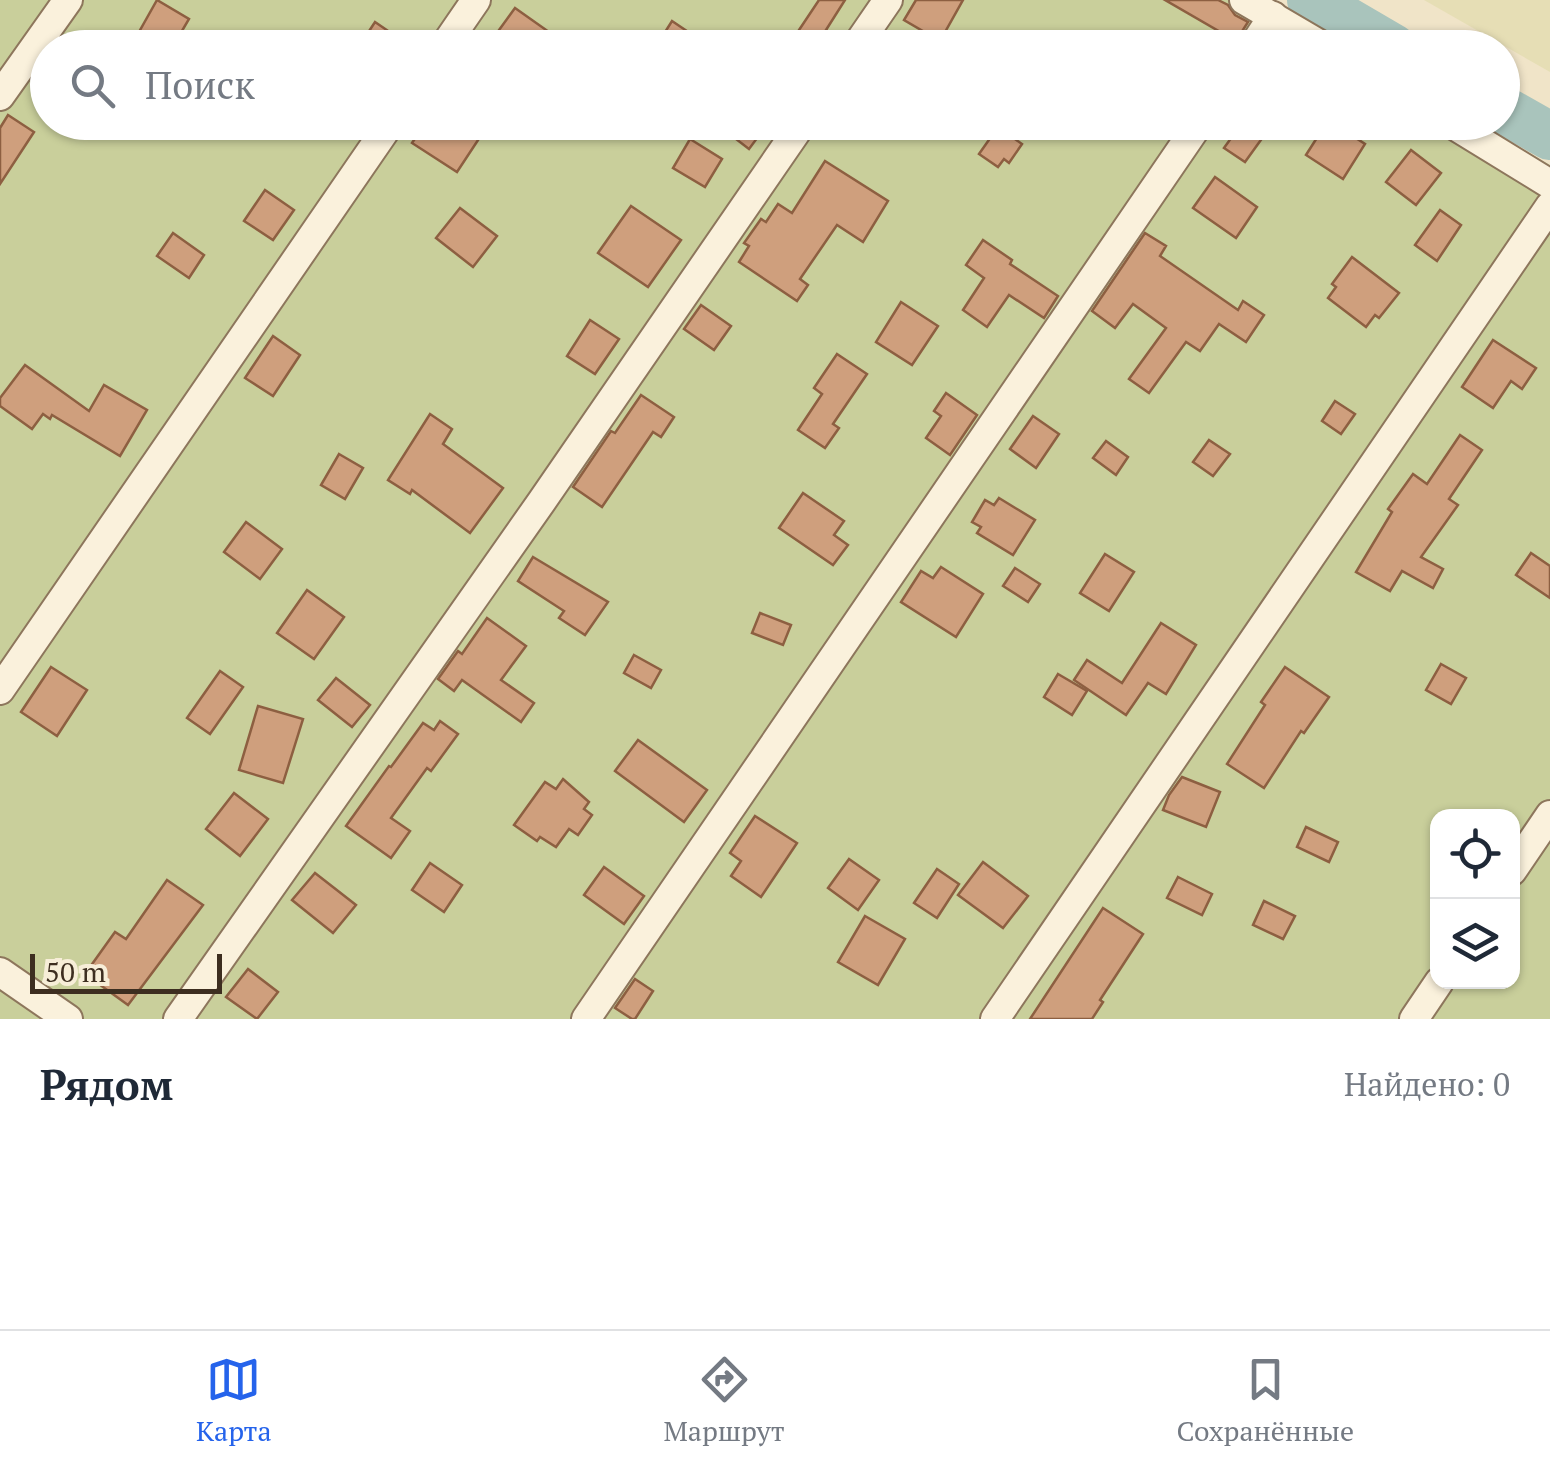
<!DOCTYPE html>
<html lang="ru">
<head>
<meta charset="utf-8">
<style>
  body { margin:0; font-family:"PT Serif",serif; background:#f6f6f7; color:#1f2937 }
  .controls { position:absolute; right:30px; bottom:30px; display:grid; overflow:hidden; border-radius:20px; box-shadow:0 2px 8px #0004 }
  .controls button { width:90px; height:90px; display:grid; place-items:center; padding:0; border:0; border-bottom:2px solid #e0e1e3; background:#fff; color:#1f2937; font:50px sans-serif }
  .scale { position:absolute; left:30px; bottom:25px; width:192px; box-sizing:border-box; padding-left:10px; border:5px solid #3d2e20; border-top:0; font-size:28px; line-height:35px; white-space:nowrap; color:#3d2e20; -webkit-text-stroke:8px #f7eed8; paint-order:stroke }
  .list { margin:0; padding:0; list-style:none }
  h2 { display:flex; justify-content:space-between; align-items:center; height:130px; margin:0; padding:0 40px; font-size:42px }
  h2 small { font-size:32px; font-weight:400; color:#747a83 }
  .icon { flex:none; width:55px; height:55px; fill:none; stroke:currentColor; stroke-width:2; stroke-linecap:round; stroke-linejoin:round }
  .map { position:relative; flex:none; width:1550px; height:1019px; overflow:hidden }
  .search { position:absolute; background:#fff; box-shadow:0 2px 8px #0004; left:30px; right:30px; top:30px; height:110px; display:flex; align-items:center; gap:25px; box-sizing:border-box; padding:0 35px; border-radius:55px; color:#747a83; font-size:38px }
  .sheet { height:310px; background:#fff }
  nav { display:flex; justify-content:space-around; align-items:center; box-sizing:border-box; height:140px; border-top:2px solid #e0e1e3; background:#fff; font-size:28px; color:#747a83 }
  nav a { display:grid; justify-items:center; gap:5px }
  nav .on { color:#2563eb }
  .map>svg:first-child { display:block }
</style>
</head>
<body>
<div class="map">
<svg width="1550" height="1019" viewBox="0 0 1550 1019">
  <rect width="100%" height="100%" fill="#f0e4c8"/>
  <path fill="#e6deb5" d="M1424,0H1550V72Z"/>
  <path fill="#c9cf9b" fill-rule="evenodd" d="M0,0H1257L1341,47L48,48V122H1474L1550,165V1019H0ZM1438,816H1512V982H1438Z"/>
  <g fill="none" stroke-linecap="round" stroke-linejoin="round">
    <g stroke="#a9c4bc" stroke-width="48">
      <path d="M1311,0L1393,48"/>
      <path d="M1502,109L1550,136"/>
    </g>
  </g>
  <g fill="#cf9f7d" stroke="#8d5f41" stroke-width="2.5">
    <path d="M157,0L189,19L172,48H130Z"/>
    <path d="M819,0H845L826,30L840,40L838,48H787Z"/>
    <path d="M916,0H963L940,41L904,20Z"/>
    <path d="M1165,0H1218L1228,5L1235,15L1248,22L1236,41Z"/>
    <path d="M515,8L549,32L538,48H486Z"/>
    <path d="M672,21L712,48H655Z"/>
    <path d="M375,22L413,48H358Z"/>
    <path d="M8,115L34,132L0,184V128Z"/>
    <path d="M426,122H472L484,131L457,172L412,143Z"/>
    <path d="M714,122H769L749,149Z"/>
    <path d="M1327,122H1331L1365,144L1343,179L1306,155Z"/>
    <path d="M1242,123L1263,137L1245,162L1224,148Z"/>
    <path d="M998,127L1022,144L1009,163L1004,159L998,167L979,154Z"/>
    <path d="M690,139L722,159L705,187L673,168Z"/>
    <path d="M1411,150L1441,173L1416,205L1386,182Z"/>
    <path d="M825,161L888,201L863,242L837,225L800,279L808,285L797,301L739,262L749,246L744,243L761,219L766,222L778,204L792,213Z"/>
    <path d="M1215,177L1257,207L1236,238L1193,208Z"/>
    <path d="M265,190L294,210L273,240L244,221Z"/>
    <path d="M631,206L681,240L648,287L598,253Z"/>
    <path d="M460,208L497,236L473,267L436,238Z"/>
    <path d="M1440,210L1461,225L1437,261L1415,245Z"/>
    <path d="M173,233L204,255L189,278L157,256Z"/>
    <path d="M1145,233L1166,246L1160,256L1238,310L1243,301L1264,315L1246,342L1219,324L1200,351L1186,342L1149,393L1129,379L1166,328L1133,304L1115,328L1092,311Z"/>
    <path d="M983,240L1012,260L1010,264L1058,296L1044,318L1009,295L987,327L963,310L984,278L966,265Z"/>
    <path d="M1352,257L1399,293L1379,318L1375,315L1366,327L1328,298L1336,287L1332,284Z"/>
    <path d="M901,302L938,326L912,365L876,342Z"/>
    <path d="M701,305L731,326L714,350L684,329Z"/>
    <path d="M590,320L619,339L595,374L567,356Z"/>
    <path d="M273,336L300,355L273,396L245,378Z"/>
    <path d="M1493,340L1536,368L1522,389L1511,381L1493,408L1462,387Z"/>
    <path d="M837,354L867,374L833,424L839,428L825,448L798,430L822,394L814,388Z"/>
    <path d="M25,365L89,411L104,385L147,410L120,456L52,415L50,419L43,414L32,429L0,406V398Z"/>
    <path d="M946,393L977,415L950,455L926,438L941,416L934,411Z"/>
    <path d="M641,395L674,417L661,437L653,432L602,507L573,487L611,431L615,433Z"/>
    <path d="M1335,401L1355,414L1341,434L1322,421Z"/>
    <path d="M430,414L452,429L443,444L503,488L470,533L412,490L410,494L388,480Z"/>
    <path d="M1033,416L1059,434L1036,468L1010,449Z"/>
    <path d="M1460,435L1482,450L1449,499L1458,505L1421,557L1443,569L1433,588L1402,571L1390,591L1356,572L1392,512L1388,509L1413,474L1427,484Z"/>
    <path d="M1209,440L1230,454L1213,476L1193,462Z"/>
    <path d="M1106,441L1128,457L1116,475L1093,458Z"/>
    <path d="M339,454L363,468L345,499L321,485Z"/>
    <path d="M803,493L844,521L834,535L848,545L833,565L779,528Z"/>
    <path d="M999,498L1035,520L1013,555L977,533L981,527L972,522L985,500L994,505Z"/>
    <path d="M246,522L282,549L260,579L224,552Z"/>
    <path d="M1531,553L1550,566V598L1516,575Z"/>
    <path d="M1105,554L1134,572L1109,611L1080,593Z"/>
    <path d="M533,557L608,602L585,635L559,618L564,611L518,581Z"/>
    <path d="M941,567L983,594L956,637L901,602L921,571L933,578Z"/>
    <path d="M1015,568L1040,584L1028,602L1003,586Z"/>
    <path d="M307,590L344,617L314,659L277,633Z"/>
    <path d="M760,613L791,625L783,645L752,633Z"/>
    <path d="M487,618L526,646L501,680L534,703L521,722L462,680L454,691L438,679L458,651L462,654Z"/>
    <path d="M1161,623L1196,645L1166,694L1148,683L1126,715L1074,680L1087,660L1122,683Z"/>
    <path d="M634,655L661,670L651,688L624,673Z"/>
    <path d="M1441,664L1466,678L1451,704L1426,690Z"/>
    <path d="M51,667L87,690L57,736L21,712Z"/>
    <path d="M1285,667L1329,697L1304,733L1301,731L1264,788L1227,764L1265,705L1261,702Z"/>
    <path d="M220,671L243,687L210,734L187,718Z"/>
    <path d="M1058,674L1087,691L1072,715L1044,697Z"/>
    <path d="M336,678L370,705L352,727L318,700Z"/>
    <path d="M258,706L303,719L283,783L239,770Z"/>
    <path d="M440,721L458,734L431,771L427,768L391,818L410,831L391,858L346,826L389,766L391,767L423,723L434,730Z"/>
    <path d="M638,740L707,790L684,822L615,771Z"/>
    <path d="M1182,777L1220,792L1206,827L1163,810L1169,795Z"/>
    <path d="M563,779L589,802L584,809L592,815L578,835L569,829L556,847L540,837L537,841L514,825L545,782L556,789Z"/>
    <path d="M234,793L268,819L240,856L206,829Z"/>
    <path d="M755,816L797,843L761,897L731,876L741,861L730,853Z"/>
    <path d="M1306,827L1338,842L1329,862L1297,847Z"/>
    <path d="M849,859L879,880L858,910L828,888Z"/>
    <path d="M983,862L1028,896L1003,928L958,895Z"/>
    <path d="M430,863L462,885L444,912L412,890Z"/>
    <path d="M604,867L644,896L624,924L584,895Z"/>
    <path d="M937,869L959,884L937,918L914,903Z"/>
    <path d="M315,873L356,905L333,933L292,900Z"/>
    <path d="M1178,877L1212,894L1202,915L1167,898Z"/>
    <path d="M167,880L203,905L128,1005L85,974L115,932L126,939Z"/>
    <path d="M1264,901L1295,916L1283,939L1253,925Z"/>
    <path d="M1103,908L1143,934L1100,1000L1103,1002L1092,1019H1030Z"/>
    <path d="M865,916L905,939L878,985L838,962Z"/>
    <path d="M248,969L278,992L257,1019L226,997Z"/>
    <path d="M635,979L653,991L635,1019H632L615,1008Z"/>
  </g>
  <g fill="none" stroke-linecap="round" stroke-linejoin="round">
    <defs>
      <g id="street">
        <path d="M1244,0L1326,48"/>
        <path d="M443,48L476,0"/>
        <path d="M855,48L888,0"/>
        <path d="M1252,48L1273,16"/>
        <path d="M0,96L68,0"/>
        <path d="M1449,122L1550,184"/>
        <path d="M0,690L391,122"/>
        <path d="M1512,871L1550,815"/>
        <path d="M0,972L68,1019"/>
        <path d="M178,1019L542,501L803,122"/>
        <path d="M586,1019L1200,122"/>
        <path d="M995,1019L1550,206"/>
        <path d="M1414,1019L1439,982"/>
      </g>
    </defs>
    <use href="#street" stroke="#8d765c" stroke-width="32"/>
    <use href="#street" stroke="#faf1dc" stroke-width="28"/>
  </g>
</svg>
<div class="controls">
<button><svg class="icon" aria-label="locate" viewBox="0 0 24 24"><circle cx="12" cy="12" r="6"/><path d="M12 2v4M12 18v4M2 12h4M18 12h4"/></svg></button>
<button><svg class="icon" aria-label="layers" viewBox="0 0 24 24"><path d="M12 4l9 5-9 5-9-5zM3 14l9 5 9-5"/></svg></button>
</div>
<div class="scale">50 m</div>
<div class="search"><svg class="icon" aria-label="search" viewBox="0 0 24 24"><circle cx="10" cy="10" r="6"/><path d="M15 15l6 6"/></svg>Поиск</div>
</div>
<section class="sheet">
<h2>Рядом<small>Найдено: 0</small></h2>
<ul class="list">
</ul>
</section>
<nav>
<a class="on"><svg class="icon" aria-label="map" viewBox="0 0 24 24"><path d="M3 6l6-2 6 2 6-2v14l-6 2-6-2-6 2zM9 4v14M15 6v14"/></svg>Карта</a>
<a><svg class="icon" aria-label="directions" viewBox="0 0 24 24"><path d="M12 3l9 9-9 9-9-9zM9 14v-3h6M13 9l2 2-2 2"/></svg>Маршрут</a>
<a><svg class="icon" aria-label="saved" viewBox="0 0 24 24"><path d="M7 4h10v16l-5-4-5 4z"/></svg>Сохранённые</a>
</nav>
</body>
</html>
